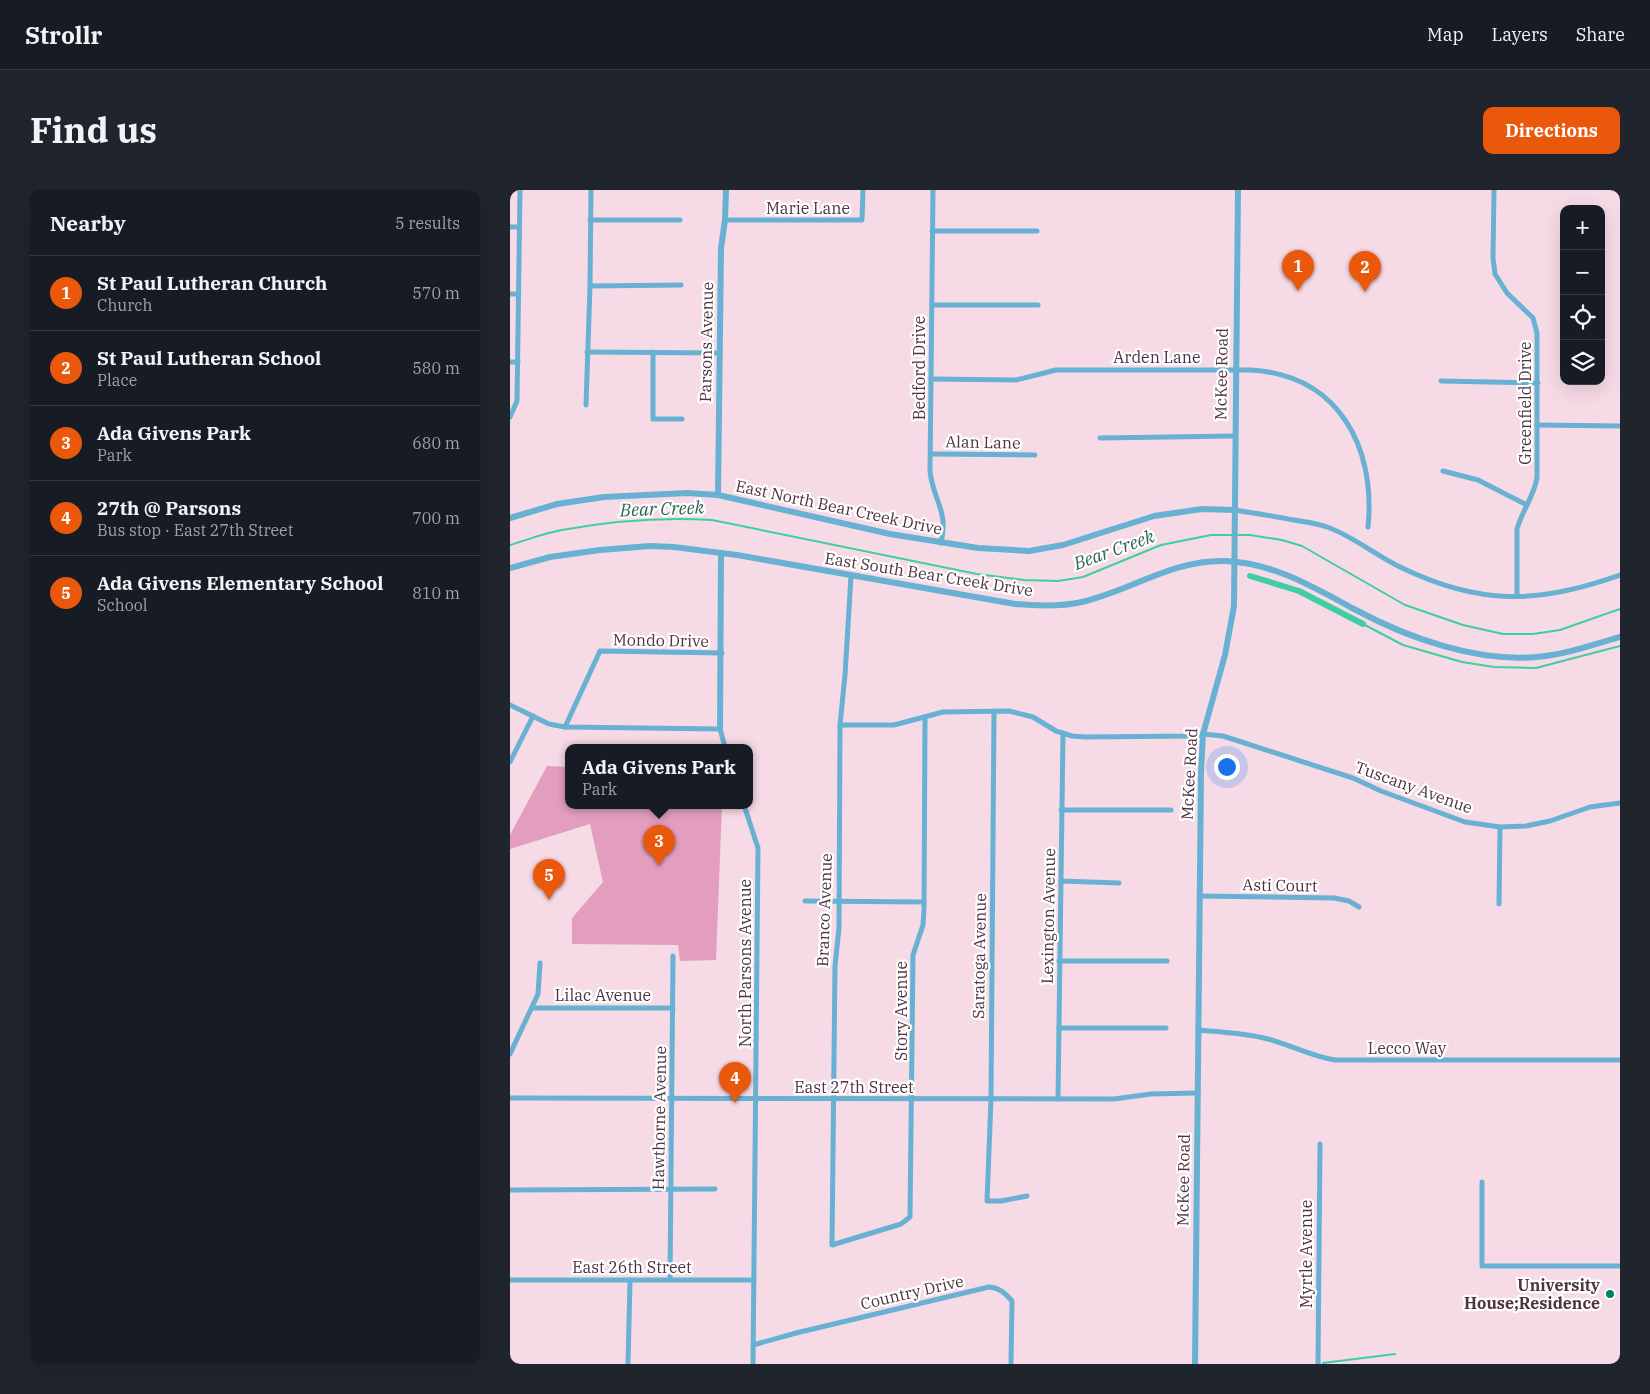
<!DOCTYPE html>
<html lang="en">
<head>
<meta charset="utf-8">
<style>
  body { margin:0; font-family:"IBM Plex Serif",serif; background:#20242c; color:#f1f3f6 }
  .controls { position:absolute; right:15px; top:15px; display:grid; overflow:hidden; border-radius:10px; box-shadow:0 5px 20px #0002 }
  .controls button { width:45px; height:45px; display:grid; place-items:center; padding:0; border:0; border-bottom:1px solid #363941; background:#171b24; color:#f1f3f6; font:25px sans-serif }
  .you { position:absolute; left:716px; top:576px; width:18px; height:18px; margin:-12px; border:4px solid #fff; border-radius:50%; background:#1a73e8; box-shadow:0 0 0 8px #1a73e833 }
  .badge { display:grid; place-items:center; width:32px; height:32px; border-radius:50%; background:#ea580c; color:#fff; font-size:16px; font-weight:700 }
  .pin { position:absolute; translate:-50% -41px; filter:drop-shadow(0 1px 2px #0008) }
  .pin::after { content:''; position:absolute; top:26px; width:18px; height:15px; background:inherit; clip-path:polygon(0 0,100% 0,50% 100%) }
  .popup { position:absolute; left:55px; top:554px; width:188px; height:65px; box-sizing:border-box; display:grid; place-content:center; border-radius:10px; background:#171b24; filter:drop-shadow(0 1px 4px #0005); font-size:16px; white-space:nowrap; color:#9ea1a6 }
  .popup b { font-size:19px; color:#f1f3f6 }
  .popup::after { content:''; position:absolute; left:50%; top:100%; margin-left:-10px; border:10px solid transparent; border-top-color:#171b24 }
  .list { margin:0; padding:0; list-style:none }
  h2 { display:flex; justify-content:space-between; align-items:center; height:65px; margin:0; padding:0 20px; font-size:21px }
  h2 small { font-size:16px; font-weight:400; color:#9ea1a6 }
  .list li { display:grid; grid-template-columns:32px 1fr auto; gap:15px; align-items:center; box-sizing:border-box; height:75px; padding:0 20px; border-top:1px solid #363941 }
  .list b { display:block; font-size:19px; white-space:nowrap }
  .list p { margin:0; font-size:16px; white-space:nowrap; color:#9ea1a6 }
  .list em { font-size:16px; font-style:normal; color:#9ea1a6 }
  .icon { flex:none; width:28px; height:28px; fill:none; stroke:currentColor; stroke-width:2; stroke-linecap:round; stroke-linejoin:round }
  .map { position:relative; flex:none; width:1110px; height:1174px; overflow:hidden; border-radius:10px }
  header { display:flex; align-items:center; gap:30px; box-sizing:border-box; height:70px; padding:0 25px; background:#171b24; border-bottom:1px solid #363941 }
  header strong { font-size:24px }
  nav { display:flex; gap:28px; margin-inline-start:auto; font-size:18px }
  .intro { display:flex; align-items:center; justify-content:space-between; box-sizing:border-box; height:120px; padding:0 30px }
  h1 { margin:0; font-size:35px }
  .button { padding:12px 22px; border-radius:10px; background:#ea580c; color:#fff; font-size:18px; font-weight:700 }
  main { display:flex; gap:30px; padding:0 30px }
  aside { flex:1; background:#171b24; border-radius:10px; box-shadow:0 5px 20px #0002 }
  .map>svg:first-child { display:block }
</style>
</head>
<body>
<header>
<strong>Strollr</strong>
<nav><a>Map</a><a>Layers</a><a>Share</a></nav>
</header>
<div class="intro"><h1>Find us</h1><a class="button">Directions</a></div>
<main>
<aside>
<h2>Nearby<small>5 results</small></h2>
<ul class="list">
<li><span class="badge">1</span><div><b>St Paul Lutheran Church</b><p>Church</p></div><em>570 m</em></li>
<li><span class="badge">2</span><div><b>St Paul Lutheran School</b><p>Place</p></div><em>580 m</em></li>
<li><span class="badge">3</span><div><b>Ada Givens Park</b><p>Park</p></div><em>680 m</em></li>
<li><span class="badge">4</span><div><b>27th @ Parsons</b><p>Bus stop · East 27th Street</p></div><em>700 m</em></li>
<li><span class="badge">5</span><div><b>Ada Givens Elementary School</b><p>School</p></div><em>810 m</em></li>
</ul>
</aside>
<div class="map">
<svg width="1110" height="1174" viewBox="0 0 1110 1174">
  <rect width="100%" height="100%" fill="#f6dae6"/>
  <path fill="#e39ebf" d="M37,576L59,577V615H212L206,770L170,771L168,755L62,754V728L93,692L80,634L0,659V645Z"/>
  <g fill="none" stroke-linecap="round" stroke-linejoin="round">
    <g stroke="#3fcda4" stroke-width="2">
      <path d="M728,345H740L772,350L792,356L895,415L953,435L993,444H1023L1050,440L1110,419"/>
      <path d="M0,355C17,350 34,343 52,340C101,331 152,327 202,330L467,384L514,390L548,391L573,387L651,355L701,345H723"/>
      <path d="M853,434L893,455L952,472L984,477L1026,478L1110,456"/>
      <path d="M813,1173L885,1164"/>
    </g>
    <path stroke="#3fcda4" stroke-width="6" d="M740,386L789,401L853,434"/>
    <g stroke="#68b1d2" stroke-width="5">
      <path d="M423,0L420,281C423,311 439,320 431,353"/>
      <path d="M984,0L983,68L985,84L997,103L1023,128L1027,143V288C1024,306 1012,321 1007,339V406"/>
      <path d="M80,30H170"/>
      <path d="M215,30H352L353,0"/>
      <path d="M0,37H9"/>
      <path d="M422,41H527"/>
      <path d="M80,96L171,95"/>
      <path d="M0,104H8"/>
      <path d="M422,115H528"/>
      <path d="M77,162L210,163"/>
      <path d="M143,162V229H172"/>
      <path d="M0,172H8"/>
      <path d="M421,189L506,190L546,180H741C828,185 866,256 858,337"/>
      <path d="M931,191L1028,193"/>
      <path d="M76,215L80,96L81,0"/>
      <path d="M0,227L7,211L10,0"/>
      <path d="M1027,235L1110,236"/>
      <path d="M590,248L724,246"/>
      <path d="M421,264L525,265"/>
      <path d="M933,281L968,290L1017,315"/>
      <path d="M724,320C744,323 764,326 784,330C795,332 807,333 817,337C843,346 865,365 890,377C970,416 1028,414 1110,385"/>
      <path d="M341,386L335,485L330,535L329,738L325,776L322,1055L391,1034L400,1027L403,765L413,735L414,720L415,527"/>
      <path d="M0,515L39,534L55,537L210,539L215,557"/>
      <path d="M484,521L481,909L477,1011H491L517,1006"/>
      <path d="M330,535H384L433,522L499,521L523,527L546,541L562,546L575,547L685,546L693,544L713,546L843,588L871,601L955,632L990,637L1016,636L1040,631L1080,617L1110,613"/>
      <path d="M55,537L90,461L212,463"/>
      <path d="M0,572L23,526"/>
      <path d="M234,615L248,658L243,1174"/>
      <path d="M551,620H661"/>
      <path d="M551,691L609,693"/>
      <path d="M689,706L824,708L839,711L849,717"/>
      <path d="M295,711L414,712"/>
      <path d="M989,714L990,637"/>
      <path d="M549,771H657"/>
      <path d="M22,818H163"/>
      <path d="M549,838H656"/>
      <path d="M688,840C711,842 735,843 758,849C781,855 801,866 825,870H1110"/>
      <path d="M0,864L28,804L30,773"/>
      <path d="M0,908L604,909L641,904L688,903"/>
      <path d="M548,909L553,543"/>
      <path d="M972,992V1076H1110"/>
      <path d="M0,1000L205,999"/>
      <path d="M0,1090H244"/>
      <path d="M160,1090L163,766"/>
      <path d="M243,1155L286,1143L479,1097C490,1098 495,1103 502,1111L501,1174"/>
      <path d="M118,1174L120,1090"/>
      <path d="M808,1174L810,954"/>
    </g>
    <g stroke="#68b1d2" stroke-width="6">
      <path d="M208,305L211,58L215,30L216,0"/>
      <path d="M0,328L47,314L94,307L178,303L208,305L380,344L468,358L519,361L553,355L644,326L692,319L724,320"/>
      <path d="M0,378L40,367L90,360L140,356L164,357L227,365L505,414C527,416 550,417 572,412C622,400 664,369 716,371C764,373 805,398 846,420C898,448 966,472 1026,467C1054,465 1082,455 1110,447"/>
      <path d="M210,539L211,363"/>
      <path d="M685,1174L691,583L693,544L715,465L724,416L728,0"/>
    </g>
  </g>
  <circle fill="#008264" stroke="#fff" stroke-width="2" cx="1100" cy="1104" r="5"/>
  <g text-anchor="middle" stroke-width="4.5" stroke-linejoin="round" paint-order="stroke">
    <g font-size="16" fill="#4f3340" stroke="#fff">
      <text x="298" y="24">Marie Lane</text>
      <text transform="translate(196 152) rotate(-89)" y="6">Parsons Avenue</text>
      <text x="647" y="173">Arden Lane</text>
      <text transform="translate(409 178) rotate(-90)" y="6">Bedford Drive</text>
      <text transform="translate(711 184) rotate(-89)" y="6">McKee Road</text>
      <text transform="translate(1015 213) rotate(-90)" y="6">Greenfield Drive</text>
      <text transform="translate(473 252) rotate(1)" y="6">Alan Lane</text>
      <text transform="translate(329 317) rotate(12)" y="6">East North Bear Creek Drive</text>
      <text transform="translate(419 384) rotate(9)" y="6">East South Bear Creek Drive</text>
      <text transform="translate(151 450) rotate(1)" y="6">Mondo Drive</text>
      <text transform="translate(679 584) rotate(-87)" y="6">McKee Road</text>
      <text transform="translate(904 597) rotate(20)" y="6">Tuscany Avenue</text>
      <text transform="translate(770 695) rotate(1)" y="6">Asti Court</text>
      <text transform="translate(314 720) rotate(-88)" y="6">Branco Avenue</text>
      <text transform="translate(538 726) rotate(-89)" y="6">Lexington Avenue</text>
      <text transform="translate(469 766) rotate(-89)" y="6">Saratoga Avenue</text>
      <text transform="translate(235 773) rotate(-90)" y="6">North Parsons Avenue</text>
      <text x="93" y="811">Lilac Avenue</text>
      <text transform="translate(391 821) rotate(-90)" y="6">Story Avenue</text>
      <text x="897" y="864">Lecco Way</text>
      <text x="344" y="903">East 27th Street</text>
      <text transform="translate(149 928) rotate(-89)" y="6">Hawthorne Avenue</text>
      <text transform="translate(673 990) rotate(-89)" y="6">McKee Road</text>
      <text transform="translate(796 1064) rotate(-90)" y="6">Myrtle Avenue</text>
      <text x="122" y="1083">East 26th Street</text>
      <text transform="translate(402 1102) rotate(-13)" y="6">Country Drive</text>
    </g>
    <g font-size="16" font-weight="bold" fill="#4f3340" stroke="#fff" text-anchor="end">
      <text x="1090" y="1101">University<tspan x="1090" dy="18">House;Residence</tspan></text>
    </g>
    <g font-size="18" font-style="italic" fill="#2d6351" stroke="#fff">
      <text transform="translate(152 319) rotate(-2)" y="6">Bear Creek</text>
      <text transform="translate(604 360) rotate(-20)" y="6">Bear Creek</text>
    </g>
  </g>
</svg>
<div class="controls">
<button>+</button>
<button>−</button>
<button><svg class="icon" aria-label="locate" viewBox="0 0 24 24"><circle cx="12" cy="12" r="6"/><path d="M12 2v4M12 18v4M2 12h4M18 12h4"/></svg></button>
<button><svg class="icon" aria-label="layers" viewBox="0 0 24 24"><path d="M12 4l9 5-9 5-9-5zM3 14l9 5 9-5"/></svg></button>
</div>
<div class="you"></div>
<div class="pin badge" style="left:788px;top:101px">1</div>
<div class="pin badge" style="left:855px;top:102px">2</div>
<div class="pin badge" style="left:149px;top:676px">3</div>
<div class="popup"><b>Ada Givens Park</b>Park</div>
<div class="pin badge" style="left:225px;top:913px">4</div>
<div class="pin badge" style="left:39px;top:710px">5</div>
</div>
</main>
</body>
</html>
